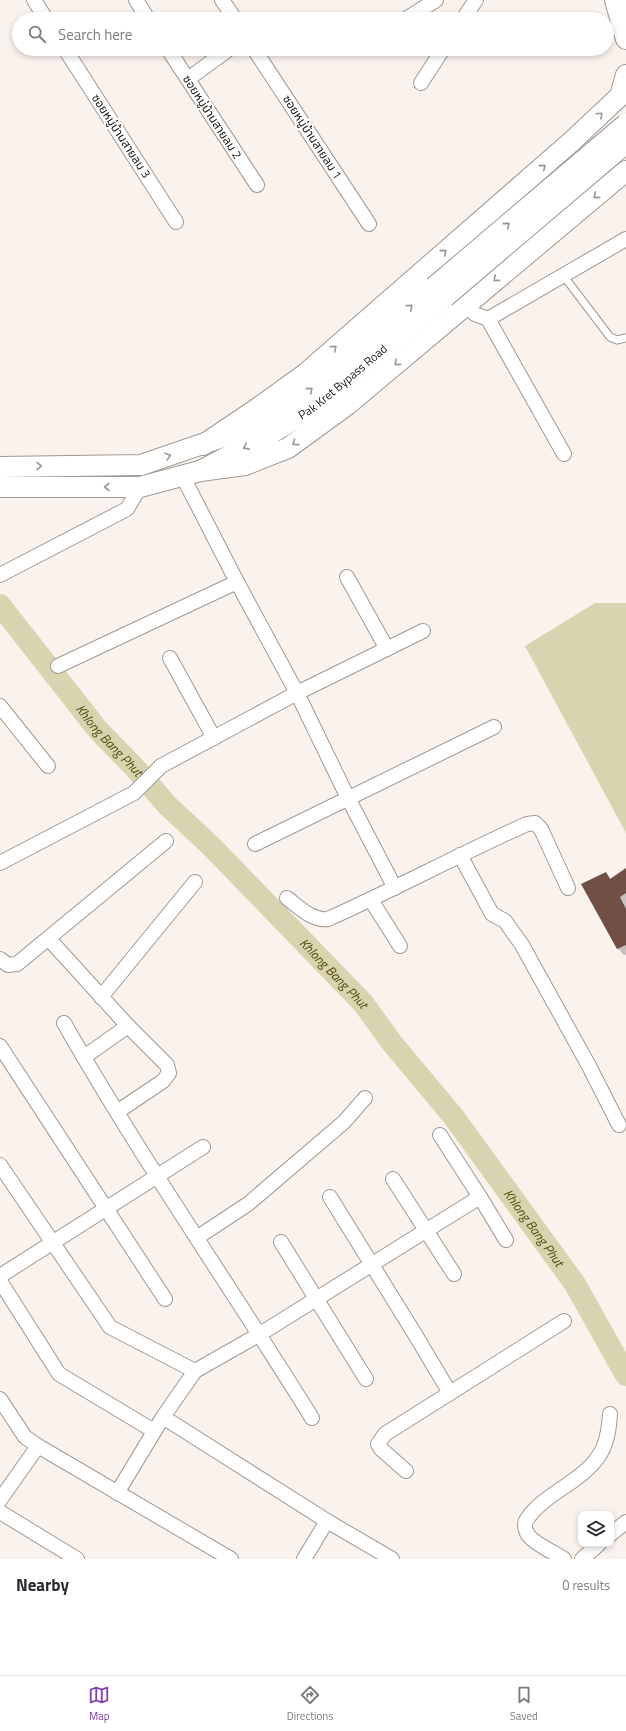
<!DOCTYPE html>
<html lang="en">
<head>
<meta charset="utf-8">
<style>
  body { margin:0; font-family:"Titillium Web","Noto Sans Thai",sans-serif; background:#f2f2f3; color:#2b2b33 }
  .controls { position:absolute; right:12px; bottom:12px; display:grid; overflow:hidden; border-radius:8px; box-shadow:0 2px 6px #0003 }
  .controls button { width:36px; height:36px; display:grid; place-items:center; padding:0; border:0; border-bottom:1px solid #e1e1e2; background:#fff; color:#2b2b33; font:20px sans-serif }
  .list { margin:0; padding:0; list-style:none }
  h2 { display:flex; justify-content:space-between; align-items:center; height:52px; margin:0; padding:0 16px; font-size:17px }
  h2 small { font-size:13px; font-weight:400; color:#7c7c81 }
  .icon { flex:none; width:22px; height:22px; fill:none; stroke:currentColor; stroke-width:2; stroke-linecap:round; stroke-linejoin:round }
  .map { position:relative; flex:none; width:626px; height:1559px; overflow:hidden }
  .search { position:absolute; background:#fff; box-shadow:0 2px 6px #0003; left:12px; right:12px; top:12px; height:44px; display:flex; align-items:center; gap:10px; box-sizing:border-box; padding:0 14px; border-radius:22px; color:#7c7c81; font-size:15px }
  .sheet { height:116px; background:#fff }
  nav { display:flex; justify-content:space-around; align-items:center; box-sizing:border-box; height:56px; border-top:1px solid #e1e1e2; background:#fff; font-size:11px; color:#7c7c81 }
  nav a { display:grid; justify-items:center; gap:2px }
  nav .on { color:#883daf }
  .map>svg:first-child { display:block }
</style>
</head>
<body>
<div class="map">
<svg width="626" height="1559" viewBox="0 0 626 1559">
  <rect width="100%" height="100%" fill="#faf2ed"/>
  <path fill="#d9d4b0" d="M595,603H626V833L525,646Z"/>
  <path fill="#0003" d="M626,870V955H624L618,949L583,885L605,873L611,879Z"/>
  <g fill="none" stroke-linecap="round" stroke-linejoin="round">
    <path stroke="#d9d4b0" stroke-width="22" id="s1" d="M0,605L98,730L135,768L167,805L212,847L363,1003L392,1043L453,1116L575,1284L626,1375"/>
  </g>
  <path fill="#704f45" d="M626,868V893L620,897L626,909V945L617,949L581,884L606,872L610,879Z"/>
  <g fill="none" stroke-linecap="round" stroke-linejoin="round">
    <defs>
      <path id="service" d="M563,275L610,337L617,340L626,338"/>
      <g id="minor">
        <path d="M34,0L46,19"/>
        <path d="M136,0L148,19"/>
        <path d="M222,0L235,19"/>
        <path d="M406,19L436,0"/>
        <path d="M463,19L476,0"/>
        <path d="M65,49L176,222"/>
        <path d="M168,49L257,185"/>
        <path d="M254,49L369,224"/>
        <path d="M188,79L229,49"/>
        <path d="M421,83L443,49"/>
        <path d="M466,305L475,314L488,319L626,239"/>
        <path d="M488,319L564,454"/>
        <path d="M182,475L237,582L297,693L348,798L395,888"/>
        <path d="M0,575L127,509L140,487"/>
        <path d="M347,577L387,649"/>
        <path d="M170,658L214,738"/>
        <path d="M58,666L237,582"/>
        <path d="M0,706L48,766"/>
        <path d="M255,844L494,727"/>
        <path d="M460,855L492,914L505,921L522,945L589,1066L619,1125"/>
        <path d="M0,863L134,793L161,766L297,693L423,631"/>
        <path d="M287,898C299,907 312,921 328,919C395,889 460,854 527,824L535,823L541,829L568,888"/>
        <path d="M371,900L400,946"/>
        <path d="M49,939L128,1026L167,1065L169,1073L163,1081L117,1112"/>
        <path d="M0,959L8,965L17,964L166,841"/>
        <path d="M101,997L195,882"/>
        <path d="M64,1023C141,1158 230,1286 312,1418"/>
        <path d="M0,1046L165,1299"/>
        <path d="M84,1057L128,1026"/>
        <path d="M440,1135L480,1197L506,1240"/>
        <path d="M0,1165L110,1327L195,1371"/>
        <path d="M393,1179L454,1274"/>
        <path d="M330,1197L416,1336L450,1393L385,1434L378,1444L381,1449L406,1471"/>
        <path d="M198,1237L248,1204L344,1122L365,1098"/>
        <path d="M281,1242L366,1379"/>
        <path d="M0,1276L203,1147"/>
        <path d="M0,1281L59,1374L154,1431"/>
        <path d="M450,1393L564,1321"/>
        <path d="M0,1399L25,1437L38,1446L231,1559"/>
        <path d="M163,1417L327,1521L392,1559"/>
        <path d="M117,1493L163,1417L195,1371L260,1334L480,1197"/>
        <path d="M0,1500L38,1446"/>
        <path d="M0,1512L77,1559"/>
        <path d="M611,1534L626,1522"/>
        <path d="M304,1559L327,1521"/>
        <path d="M564,1559C555,1553 531,1542 527,1533C525,1529 524,1523 527,1519C545,1493 580,1483 598,1457C607,1445 609,1429 610,1414"/>
        <path d="M582,1559L599,1544"/>
      </g>
      <g id="secondary">
        <path d="M615,0L626,39"/>
        <path d="M203,445L255,410L305,374L571,142L620,96L626,75"/>
        <path d="M0,467L141,465L255,426L299,399L434,287"/>
        <path d="M200,471L245,465L288,448L347,405L626,171"/>
        <path id="s2" d="M0,487H140L200,471L267,436L313,408L445,297"/>
      </g>
      <path id="primary" d="M622,0L626,4"/>
    </defs>
    <use href="#service" stroke="#a09994" stroke-width="9"/>
    <use href="#minor" stroke="#a09994" stroke-width="16"/>
    <use href="#secondary" stroke="#a09994" stroke-width="22"/>
    <use href="#primary" stroke="#a09994" stroke-width="24"/>
    <use href="#service" stroke="#fff" stroke-width="7"/>
    <use href="#minor" stroke="#fff" stroke-width="14"/>
    <use href="#secondary" stroke="#fff" stroke-width="20"/>
    <use href="#primary" stroke="#fff" stroke-width="22"/>
    <defs>
      <g id="secondary-bridge">
        <path d="M434,287L626,124"/>
        <path d="M445,297L626,143"/>
      </g>
    </defs>
    <use href="#secondary-bridge" stroke="#a09994" stroke-width="22" stroke-linecap="butt"/>
    <use href="#secondary-bridge" stroke="#fff" stroke-width="20"/>
  </g>
  <defs><path id="oneway-chevron" d="M-2-3.5L2.5 0L-2 3.5" fill="none" stroke-width="1.6" stroke-linecap="round" stroke-linejoin="round"/></defs>
  <g stroke="#999897">
    <use href="#oneway-chevron" transform="translate(600 115) rotate(-43)"/>
    <use href="#oneway-chevron" transform="translate(543 167) rotate(-41)"/>
    <use href="#oneway-chevron" transform="translate(596 196) rotate(140)"/>
    <use href="#oneway-chevron" transform="translate(507 225) rotate(-40)"/>
    <use href="#oneway-chevron" transform="translate(444 252) rotate(-41)"/>
    <use href="#oneway-chevron" transform="translate(496 279) rotate(140)"/>
    <use href="#oneway-chevron" transform="translate(410 307) rotate(-40)"/>
    <use href="#oneway-chevron" transform="translate(334 348) rotate(-41)"/>
    <use href="#oneway-chevron" transform="translate(397 363) rotate(140)"/>
    <use href="#oneway-chevron" transform="translate(310 390) rotate(-40)"/>
    <use href="#oneway-chevron" transform="translate(295 443) rotate(144)"/>
    <use href="#oneway-chevron" transform="translate(246 447) rotate(153)"/>
    <use href="#oneway-chevron" transform="translate(168 456) rotate(-18)"/>
    <use href="#oneway-chevron" transform="translate(39 466) rotate(-1)"/>
    <use href="#oneway-chevron" transform="translate(107 487) rotate(-180)"/>
  </g>
  <g text-anchor="middle" stroke-width="4" stroke-linejoin="round" paint-order="stroke">
    <g font-size="12" fill="#1c1917" stroke="#fff">
      <text transform="translate(212 117) rotate(57)" y="4">ซอยหมู่บ้านสายลม 2</text>
      <text transform="translate(121 136) rotate(57)" y="4">ซอยหมู่บ้านสายลม 3</text>
      <text transform="translate(312 137) rotate(57)" y="4">ซอยหมู่บ้านสายลม 1</text>
      <text dy="4" stroke="none"><textPath href="#s2" startOffset="371">Pak Kret Bypass Road</textPath></text>
    </g>
    <g font-size="13" font-style="italic" fill="#514808" stroke="#fff">
      <text dy="5" stroke="none"><textPath href="#s1" startOffset="174">Khlong Bang Phut</textPath></text>
      <text dy="5" stroke="none"><textPath href="#s1" startOffset="498">Khlong Bang Phut</textPath></text>
      <text dy="5" stroke="none"><textPath href="#s1" startOffset="822">Khlong Bang Phut</textPath></text>
    </g>
  </g>
</svg>
<div class="controls">
<button><svg class="icon" aria-label="layers" viewBox="0 0 24 24"><path d="M12 4l9 5-9 5-9-5zM3 14l9 5 9-5"/></svg></button>
</div>
<div class="search"><svg class="icon" aria-label="search" viewBox="0 0 24 24"><circle cx="10" cy="10" r="6"/><path d="M15 15l6 6"/></svg>Search here</div>
</div>
<section class="sheet">
<h2>Nearby<small>0 results</small></h2>
<ul class="list">
</ul>
</section>
<nav>
<a class="on"><svg class="icon" aria-label="map" viewBox="0 0 24 24"><path d="M3 6l6-2 6 2 6-2v14l-6 2-6-2-6 2zM9 4v14M15 6v14"/></svg>Map</a>
<a><svg class="icon" aria-label="directions" viewBox="0 0 24 24"><path d="M12 3l9 9-9 9-9-9zM9 14v-3h6M13 9l2 2-2 2"/></svg>Directions</a>
<a><svg class="icon" aria-label="saved" viewBox="0 0 24 24"><path d="M7 4h10v16l-5-4-5 4z"/></svg>Saved</a>
</nav>
</body>
</html>
